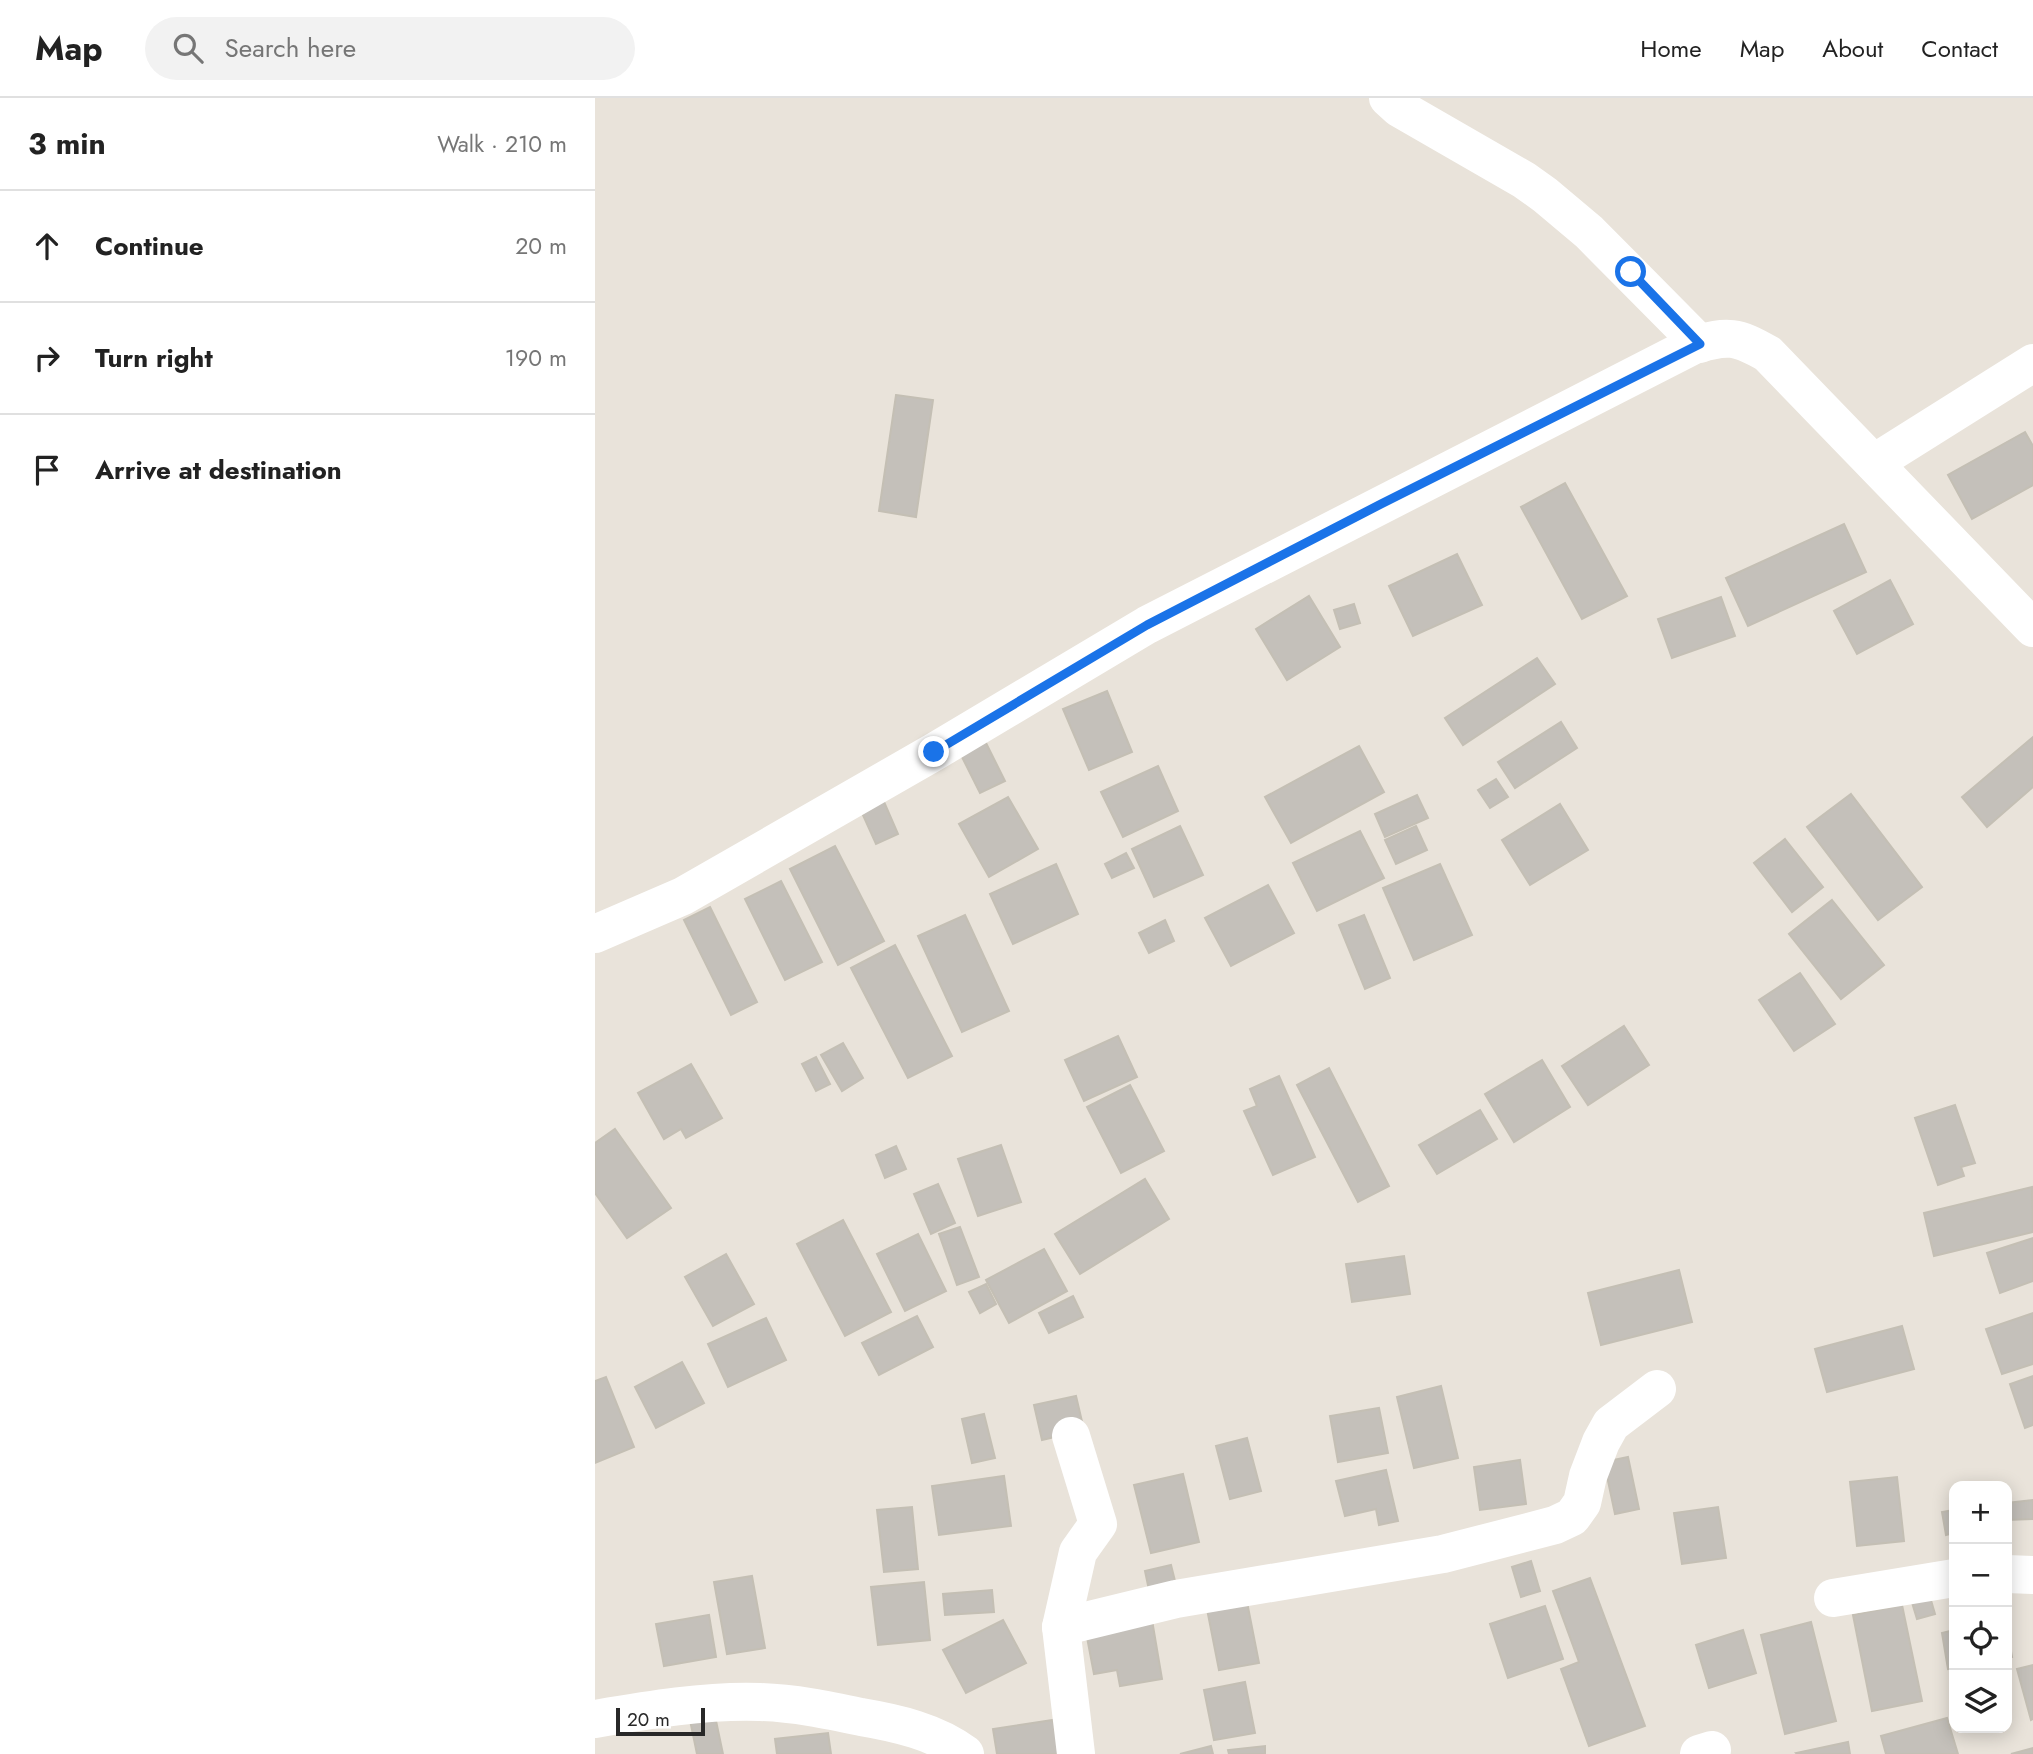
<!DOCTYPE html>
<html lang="en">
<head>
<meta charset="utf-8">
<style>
  body { margin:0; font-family:Jost,sans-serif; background:#f2f2f2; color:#222 }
  .controls { position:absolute; right:21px; bottom:21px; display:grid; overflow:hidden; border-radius:14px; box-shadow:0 4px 18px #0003 }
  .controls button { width:63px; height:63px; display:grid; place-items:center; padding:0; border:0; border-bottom:2px solid #e0e0e0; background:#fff; color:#222; font:35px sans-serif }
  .scale { position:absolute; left:21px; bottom:18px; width:89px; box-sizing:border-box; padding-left:7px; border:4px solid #282828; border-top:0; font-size:19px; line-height:24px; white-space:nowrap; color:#282828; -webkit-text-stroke:5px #fff; paint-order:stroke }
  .stop { position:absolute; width:21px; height:21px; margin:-16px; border:5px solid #1a73e8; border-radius:50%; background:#fff }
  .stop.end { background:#1a73e8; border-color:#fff; box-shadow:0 2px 7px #0008 }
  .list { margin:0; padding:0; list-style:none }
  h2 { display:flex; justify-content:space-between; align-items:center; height:91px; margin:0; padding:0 28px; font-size:30px }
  h2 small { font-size:23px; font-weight:400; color:#767676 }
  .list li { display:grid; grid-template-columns:46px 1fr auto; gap:21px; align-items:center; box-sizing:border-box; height:112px; padding:0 28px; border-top:2px solid #e0e0e0 }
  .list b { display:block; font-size:26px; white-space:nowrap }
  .list em { font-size:23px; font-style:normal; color:#767676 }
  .icon { flex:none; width:38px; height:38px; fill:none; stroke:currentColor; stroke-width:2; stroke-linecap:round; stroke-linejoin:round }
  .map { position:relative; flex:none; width:1438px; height:1656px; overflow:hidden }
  header { display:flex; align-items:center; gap:42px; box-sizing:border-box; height:98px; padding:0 35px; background:#fff; border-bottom:2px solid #e0e0e0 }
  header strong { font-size:33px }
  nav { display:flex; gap:38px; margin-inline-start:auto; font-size:24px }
  .search { width:490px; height:63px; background:#f2f2f2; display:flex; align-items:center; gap:18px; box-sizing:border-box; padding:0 24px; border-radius:38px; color:#767676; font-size:26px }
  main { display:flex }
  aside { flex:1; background:#fff }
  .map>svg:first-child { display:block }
</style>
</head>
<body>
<header>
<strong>Map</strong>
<div class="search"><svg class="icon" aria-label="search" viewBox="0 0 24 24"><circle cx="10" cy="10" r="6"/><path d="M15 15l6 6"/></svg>Search here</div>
<nav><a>Home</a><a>Map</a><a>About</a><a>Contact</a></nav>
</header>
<main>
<aside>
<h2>3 min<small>Walk · 210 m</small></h2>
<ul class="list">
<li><svg class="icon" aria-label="ahead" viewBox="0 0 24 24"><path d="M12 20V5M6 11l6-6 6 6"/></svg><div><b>Continue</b></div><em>20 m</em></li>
<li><svg class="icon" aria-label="right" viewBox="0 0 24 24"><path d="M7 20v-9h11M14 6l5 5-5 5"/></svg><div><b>Turn right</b></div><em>190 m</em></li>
<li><svg class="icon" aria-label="arrive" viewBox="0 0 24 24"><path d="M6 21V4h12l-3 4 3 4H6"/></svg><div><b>Arrive at destination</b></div></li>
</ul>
</aside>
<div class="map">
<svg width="1438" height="1656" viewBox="0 0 1438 1656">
  <rect width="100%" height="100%" fill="#e9e3da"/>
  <g fill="#c4c0ba" stroke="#c4bfb4" stroke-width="2">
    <path d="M301,297L338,302L321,419L284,413Z"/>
    <path d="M1430,334L1438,348V387L1377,421L1353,377Z"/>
    <path d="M970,385L1032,498L987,521L926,409Z"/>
    <path d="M1249,426L1271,474L1153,528L1131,480Z"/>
    <path d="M862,456L887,507L818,538L794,488Z"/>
    <path d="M1295,482L1318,526L1262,556L1239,513Z"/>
    <path d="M714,498L745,549L692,582L661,531Z"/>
    <path d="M1126,499L1140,538L1077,560L1063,521Z"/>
    <path d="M759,506L765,525L745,531L739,512Z"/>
    <path d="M942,560L960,586L868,647L850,620Z"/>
    <path d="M512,593L537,654L494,672L468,611Z"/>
    <path d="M966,624L982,650L920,690L903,664Z"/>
    <path d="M387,637L410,683L385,695L362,649Z"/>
    <path d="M1438,639V689L1392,729L1367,699Z"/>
    <path d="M764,648L789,694L696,745L670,699Z"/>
    <path d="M563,668L583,713L528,739L506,694Z"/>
    <path d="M901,681L913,699L895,710L883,692Z"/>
    <path d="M1256,696L1327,789L1283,822L1212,729Z"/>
    <path d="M286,697L303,736L281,746L263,706Z"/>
    <path d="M822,697L833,720L790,739L780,716Z"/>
    <path d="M413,699L443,751L394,779L364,726Z"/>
    <path d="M965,706L993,752L935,787L907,742Z"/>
    <path d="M585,728L608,777L559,799L537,751Z"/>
    <path d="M821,728L832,752L801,766L790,742Z"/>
    <path d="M765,733L789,780L722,813L698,765Z"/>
    <path d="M1190,741L1228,789L1197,814L1159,765Z"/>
    <path d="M240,748L289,843L243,867L195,771Z"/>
    <path d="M531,755L539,770L517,780L510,766Z"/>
    <path d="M461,766L483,816L418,846L395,796Z"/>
    <path d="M845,766L877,837L819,862L788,790Z"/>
    <path d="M186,783L227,864L190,882L150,801Z"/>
    <path d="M673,787L699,835L636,868L610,820Z"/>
    <path d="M1237,802L1289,867L1246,901L1194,836Z"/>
    <path d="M115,809L162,904L136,917L89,822Z"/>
    <path d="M370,817L414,913L367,934L323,838Z"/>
    <path d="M769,817L795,880L770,891L744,827Z"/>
    <path d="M570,822L579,843L554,855L544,835Z"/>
    <path d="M300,847L357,958L313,980L256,870Z"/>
    <path d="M1205,875L1240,926L1199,953L1164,902Z"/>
    <path d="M1029,928L1054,967L993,1007L967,968Z"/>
    <path d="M523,938L542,979L489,1003L470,962Z"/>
    <path d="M248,945L268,980L247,993L226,957Z"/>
    <path d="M221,959L235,986L221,993L207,966Z"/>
    <path d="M947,962L975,1009L919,1044L890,996Z"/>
    <path d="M96,966L127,1020L91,1040L86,1031L69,1041L43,995Z"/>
    <path d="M734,970L794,1088L763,1104L702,987Z"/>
    <path d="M684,978L720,1059L678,1077L649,1013L662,1008L655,991Z"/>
    <path d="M535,987L569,1053L526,1075L492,1009Z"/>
    <path d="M1360,1007L1380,1065L1366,1069L1369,1078L1343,1087L1320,1020Z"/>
    <path d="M885,1012L902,1041L842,1076L824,1047Z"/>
    <path d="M20,1031L76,1110L32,1140L0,1095V1045Z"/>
    <path d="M406,1047L426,1104L383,1118L363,1061Z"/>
    <path d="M301,1048L311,1071L290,1080L281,1057Z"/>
    <path d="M550,1081L574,1121L485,1176L460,1136Z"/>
    <path d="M343,1086L360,1125L336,1136L319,1096Z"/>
    <path d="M1437,1089L1438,1134L1339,1158L1329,1115Z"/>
    <path d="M248,1122L296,1214L250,1238L202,1146Z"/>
    <path d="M365,1129L384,1179L362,1187L344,1136Z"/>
    <path d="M323,1136L351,1193L310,1213L282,1156Z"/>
    <path d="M1438,1140V1183L1405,1195L1392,1155Z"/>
    <path d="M449,1151L472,1193L414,1225L391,1182Z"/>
    <path d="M131,1156L159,1206L118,1228L90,1179Z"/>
    <path d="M809,1158L815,1196L757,1204L751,1166Z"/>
    <path d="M1084,1172L1097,1224L1006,1247L993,1195Z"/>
    <path d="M391,1186L401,1206L385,1215L374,1194Z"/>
    <path d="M478,1198L488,1219L454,1235L444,1215Z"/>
    <path d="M1438,1215V1266L1407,1276L1391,1231Z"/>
    <path d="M322,1218L338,1249L284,1277L267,1245Z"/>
    <path d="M171,1220L191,1262L133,1289L113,1246Z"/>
    <path d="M1307,1228L1319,1271L1232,1294L1220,1251Z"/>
    <path d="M87,1264L109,1305L61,1330L40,1289Z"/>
    <path d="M1438,1278V1327L1430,1330L1415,1286Z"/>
    <path d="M11,1279L39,1349L0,1365V1283Z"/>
    <path d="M846,1288L863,1360L819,1370L802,1299Z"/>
    <path d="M481,1298L489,1332L447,1342L439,1307Z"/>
    <path d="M784,1310L793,1355L743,1364L735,1318Z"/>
    <path d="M389,1316L400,1360L377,1365L367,1321Z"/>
    <path d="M652,1340L666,1393L635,1401L621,1348Z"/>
    <path d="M1033,1359L1044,1411L1020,1416L1009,1364Z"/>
    <path d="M925,1362L931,1406L885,1412L879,1369Z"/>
    <path d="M791,1372L803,1423L784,1427L781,1411L750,1418L741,1383Z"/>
    <path d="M588,1376L604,1444L556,1455L539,1387Z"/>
    <path d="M409,1378L416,1428L344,1437L337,1388Z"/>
    <path d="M1302,1379L1309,1443L1262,1448L1255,1384Z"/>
    <path d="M1438,1402V1421L1412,1422V1405Z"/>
    <path d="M317,1409L323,1471L289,1474L282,1412Z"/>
    <path d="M1123,1409L1131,1460L1087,1466L1079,1415Z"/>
    <path d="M1359,1412V1435L1351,1437L1347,1414Z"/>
    <path d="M936,1463L945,1493L926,1499L917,1469Z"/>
    <path d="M576,1467L581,1487L554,1492L550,1473Z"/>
    <path d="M157,1478L170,1550L132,1556L119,1484Z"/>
    <path d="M995,1480L1050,1628L994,1648L966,1571L984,1564L958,1493Z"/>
    <path d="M329,1484L335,1542L283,1547L276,1489Z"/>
    <path d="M397,1492L399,1514L350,1517L348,1496Z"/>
    <path d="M1333,1492L1340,1516L1322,1521L1315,1498Z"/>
    <path d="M652,1504L664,1565L624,1572L612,1511Z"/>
    <path d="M1307,1507L1327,1603L1277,1613L1258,1517Z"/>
    <path d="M950,1508L968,1561L913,1580L895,1526Z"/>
    <path d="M114,1517L121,1559L69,1568L61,1526Z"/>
    <path d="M408,1522L431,1565L371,1595L348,1552Z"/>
    <path d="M557,1522L567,1581L525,1588L522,1572L499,1576L491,1534Z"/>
    <path d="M1216,1524L1241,1623L1190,1636L1166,1537Z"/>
    <path d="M1412,1531L1417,1559L1412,1560Z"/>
    <path d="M1148,1532L1161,1575L1114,1590L1101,1547Z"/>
    <path d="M1359,1532V1570L1353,1571L1347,1535Z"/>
    <path d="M1438,1567V1621L1436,1622L1422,1571Z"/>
    <path d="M650,1584L660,1635L619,1642L609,1592Z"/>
    <path d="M120,1618L128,1656H102L95,1622Z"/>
    <path d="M1352,1620L1363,1656H1291L1286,1638Z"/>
    <path d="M458,1622L464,1656H402L398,1631Z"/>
    <path d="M233,1635L236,1656H182L180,1641Z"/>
    <path d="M1253,1644L1255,1656H1202L1201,1655Z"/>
    <path d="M616,1648L618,1656H585Z"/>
    <path d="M670,1648V1656H634L633,1652Z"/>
    <path d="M1438,1650V1656H1416Z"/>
  </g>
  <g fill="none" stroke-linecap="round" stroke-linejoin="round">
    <g stroke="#fff" stroke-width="38">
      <path d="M793,0L804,10L929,82L950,97L994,134L1105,246"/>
      <path d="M1279,365L1438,265"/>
      <path d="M0,836L88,798L339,654L552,527L1099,247C1133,237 1142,238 1173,256L1438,530"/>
      <path d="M476,1338L503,1426L483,1454L466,1529L481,1656"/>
      <path d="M1412,1476L1438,1477"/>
      <path d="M1238,1500L1359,1480"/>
      <path d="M466,1529L581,1501L848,1456L960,1427L977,1419L987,1405L993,1378L1006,1344L1016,1326L1062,1291"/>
      <path d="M0,1621C52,1612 112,1602 165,1604C199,1605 233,1612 266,1619C302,1625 341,1634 370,1656"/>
      <path d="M1104,1656L1117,1652"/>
    </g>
  </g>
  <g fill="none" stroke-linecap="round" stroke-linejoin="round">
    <path stroke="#1a73e8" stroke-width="9" d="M339,654L552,527L786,406L1105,246L1036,174"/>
  </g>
</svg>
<div class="controls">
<button>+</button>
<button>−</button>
<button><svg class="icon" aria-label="locate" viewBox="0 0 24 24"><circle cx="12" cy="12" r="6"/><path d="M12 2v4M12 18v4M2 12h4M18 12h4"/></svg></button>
<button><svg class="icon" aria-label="layers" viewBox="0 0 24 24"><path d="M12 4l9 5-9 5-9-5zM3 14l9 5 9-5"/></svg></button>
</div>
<div class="scale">20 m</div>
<div class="stop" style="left:1036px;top:174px"></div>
<div class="stop end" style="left:339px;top:654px"></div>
</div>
</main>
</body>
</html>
